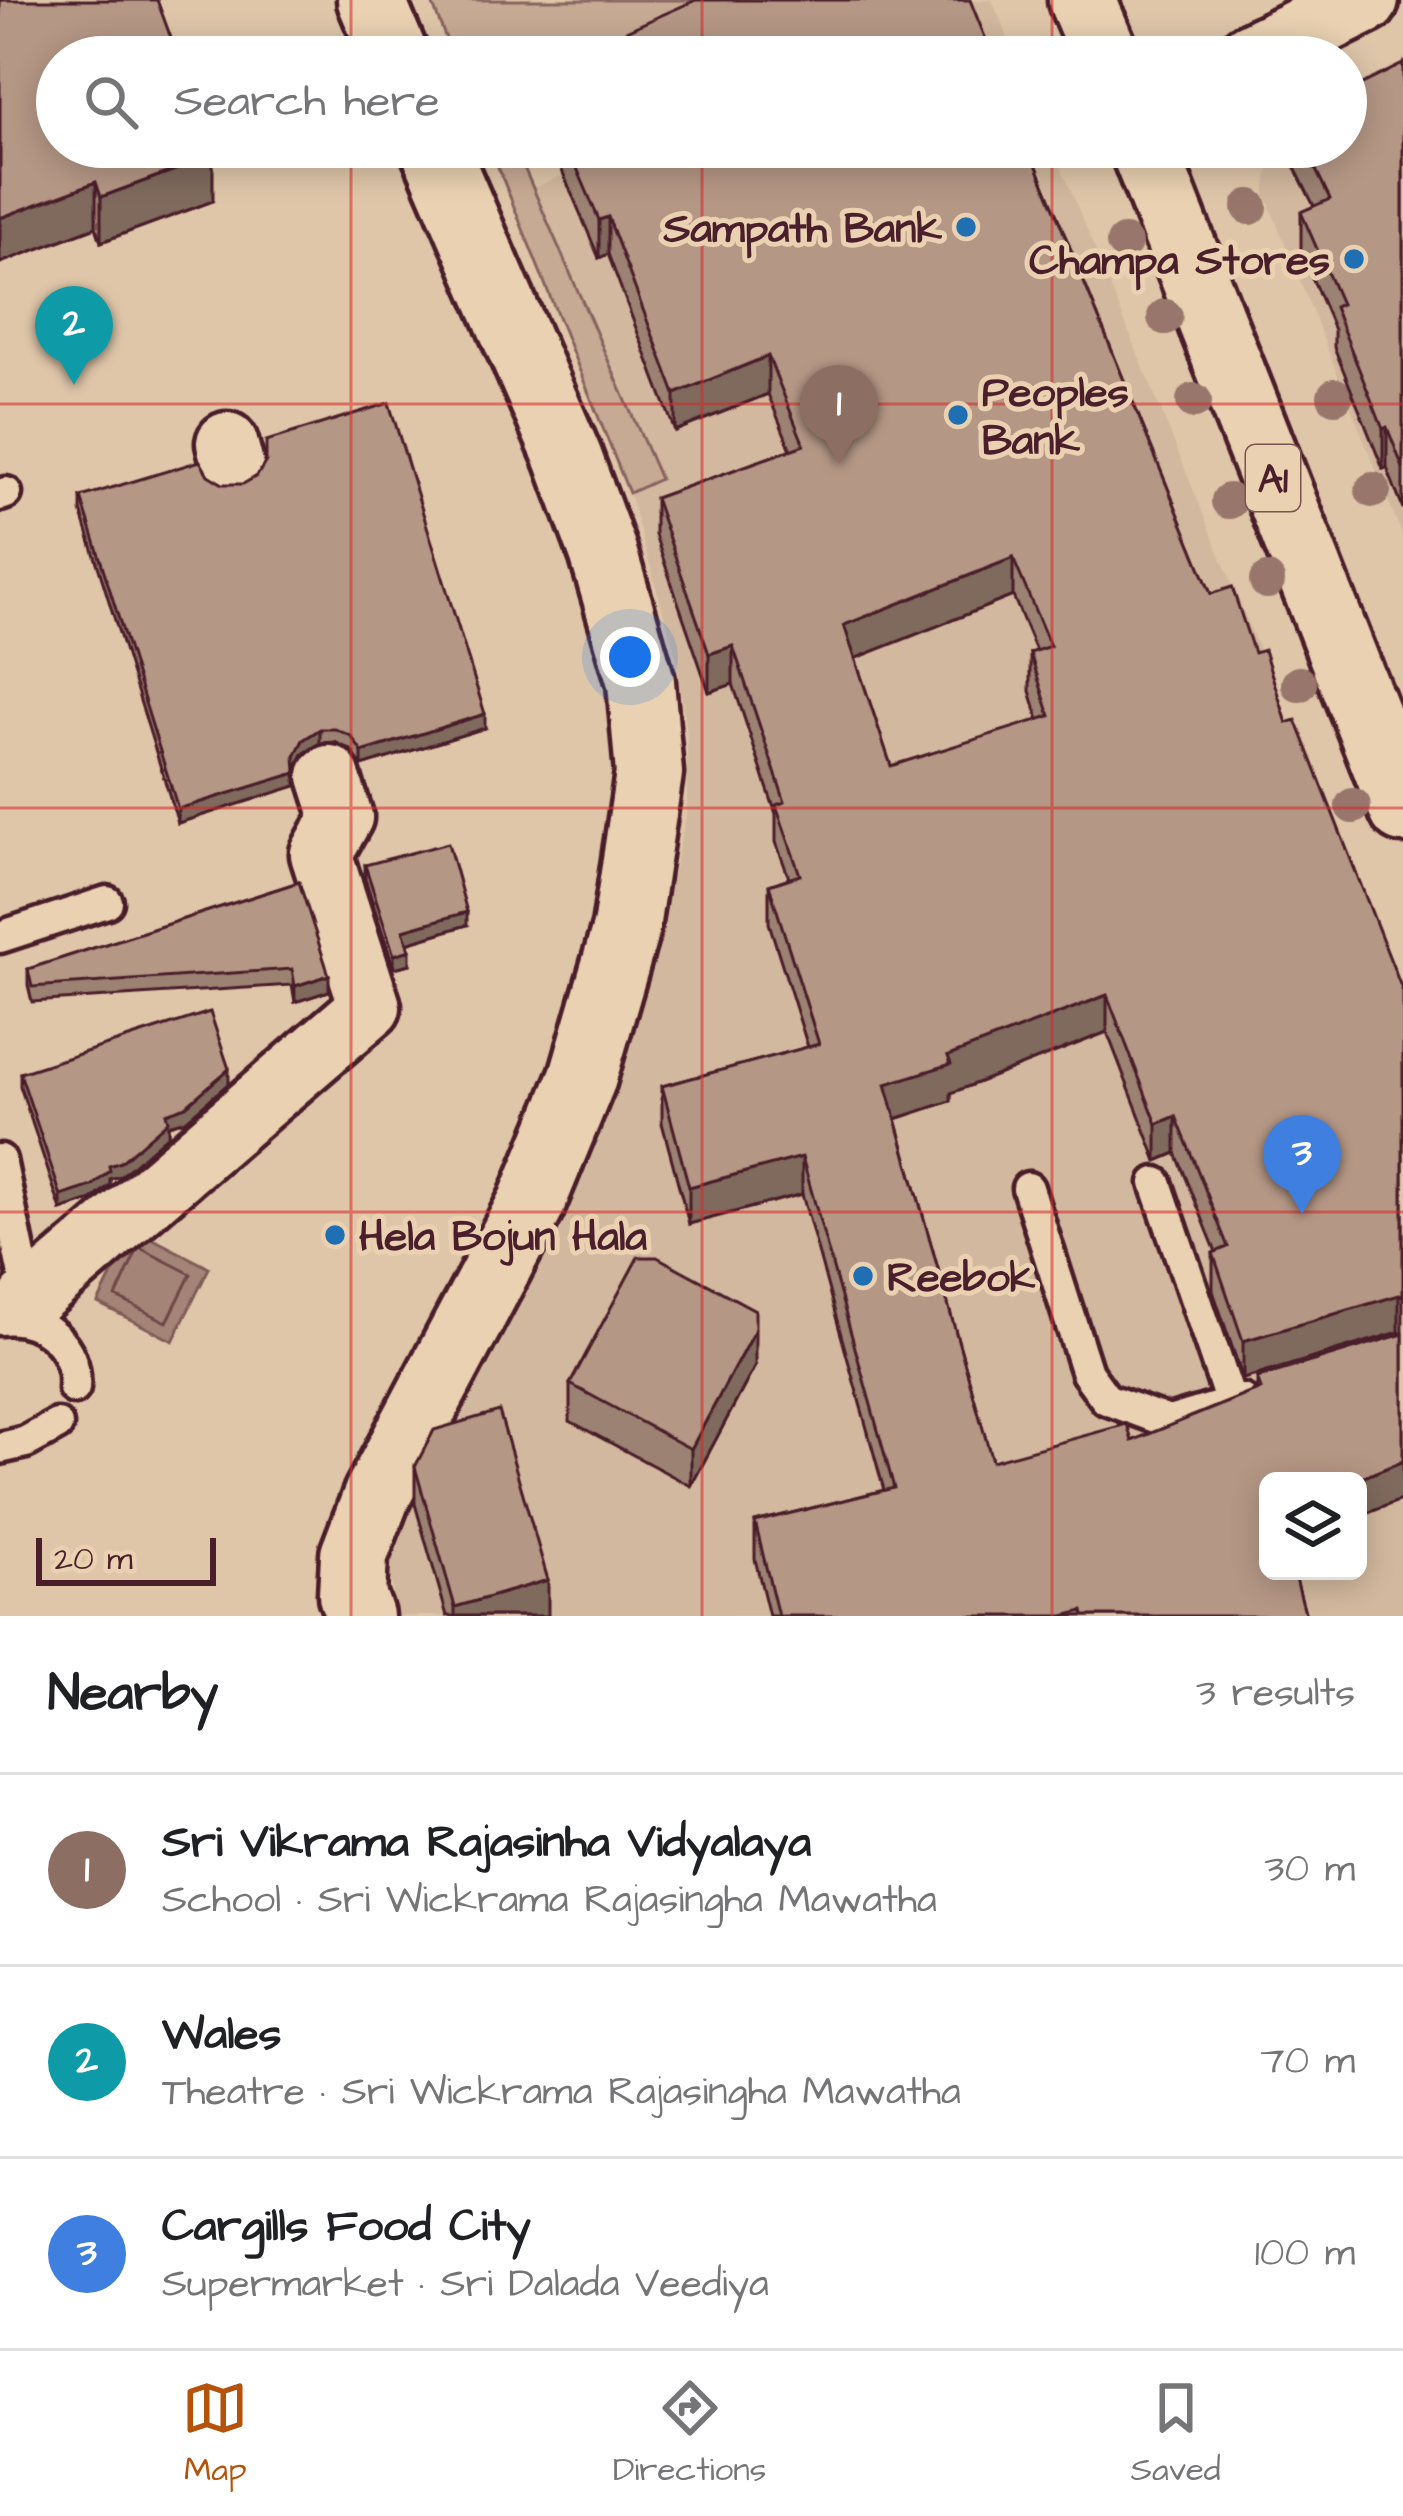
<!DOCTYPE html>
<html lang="en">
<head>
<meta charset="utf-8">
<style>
  body { margin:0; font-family:"Architects Daughter",sans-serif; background:#f6f6f6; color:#202124 }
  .controls { position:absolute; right:36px; bottom:36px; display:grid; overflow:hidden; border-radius:18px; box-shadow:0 6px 30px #0003 }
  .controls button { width:108px; height:108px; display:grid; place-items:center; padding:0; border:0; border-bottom:3px solid #e0e0e0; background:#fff; color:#202124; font:60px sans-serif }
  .scale { position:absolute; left:36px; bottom:30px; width:180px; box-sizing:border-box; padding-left:12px; border:6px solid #4a1f2b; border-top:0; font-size:33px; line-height:42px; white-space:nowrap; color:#4a1f2b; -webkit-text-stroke:9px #e9d1b1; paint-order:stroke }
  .you { position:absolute; left:630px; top:657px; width:42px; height:42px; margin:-30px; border:9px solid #fff; border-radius:50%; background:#1a73e8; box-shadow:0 0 0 18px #1a73e833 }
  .badge { display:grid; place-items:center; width:78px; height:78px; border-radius:50%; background:#b45309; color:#fff; font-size:39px; font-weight:700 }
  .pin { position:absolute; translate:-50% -99px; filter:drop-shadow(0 3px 6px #0008) }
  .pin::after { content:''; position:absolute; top:63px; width:42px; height:36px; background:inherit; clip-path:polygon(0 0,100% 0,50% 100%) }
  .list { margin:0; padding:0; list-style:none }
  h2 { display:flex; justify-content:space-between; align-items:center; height:156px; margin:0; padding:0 48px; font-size:51px }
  h2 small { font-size:39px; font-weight:400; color:#757577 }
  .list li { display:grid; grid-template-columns:78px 1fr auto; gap:36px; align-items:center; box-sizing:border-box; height:192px; padding:0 48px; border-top:3px solid #e0e0e0 }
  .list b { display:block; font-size:45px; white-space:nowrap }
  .list p { margin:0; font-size:39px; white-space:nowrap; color:#757577 }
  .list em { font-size:39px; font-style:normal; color:#757577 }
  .icon { flex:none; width:66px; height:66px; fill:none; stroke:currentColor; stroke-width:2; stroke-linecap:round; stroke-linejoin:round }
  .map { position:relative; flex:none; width:1403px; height:1616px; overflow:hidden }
  .search { position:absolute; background:#fff; box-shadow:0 6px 30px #0003; left:36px; right:36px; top:36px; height:132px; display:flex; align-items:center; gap:30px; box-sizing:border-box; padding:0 42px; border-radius:66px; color:#757577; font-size:45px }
  .sheet { height:732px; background:#fff }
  nav { display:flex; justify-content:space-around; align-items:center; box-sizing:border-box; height:168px; border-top:3px solid #e0e0e0; background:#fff; font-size:33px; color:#757577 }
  nav a { display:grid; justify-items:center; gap:6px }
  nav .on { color:#b45309 }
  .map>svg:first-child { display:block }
</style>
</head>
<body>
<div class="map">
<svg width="1403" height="1616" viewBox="0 0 1403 1616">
  <rect width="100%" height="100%" fill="#dfc6a9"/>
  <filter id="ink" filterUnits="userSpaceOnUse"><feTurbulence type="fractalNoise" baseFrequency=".00833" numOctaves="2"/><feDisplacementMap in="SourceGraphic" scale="24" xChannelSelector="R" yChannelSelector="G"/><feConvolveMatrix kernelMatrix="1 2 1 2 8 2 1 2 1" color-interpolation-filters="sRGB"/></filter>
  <g filter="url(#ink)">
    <g fill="#d2b89e" fill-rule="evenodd">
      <path d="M974,0H992L1016,57H841Z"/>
      <path d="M1403,74V537L1265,194L1272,147H1346Z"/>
      <path d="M630,147H1053L1403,1001V1616H394L390,1547L495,1337L647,989L687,812V736L676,656L629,493L660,479L533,188ZM1268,1481H1358V1571H1268Z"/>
    </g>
    <g fill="#c7aa94" stroke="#886460" stroke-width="3">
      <path d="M431,0H749L613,57H453Z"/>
      <path d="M490,147H515L660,479L629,493Z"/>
    </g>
    <path fill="#a48477" stroke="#805c59" stroke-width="3" d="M134,1229L209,1268L173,1341L98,1303Z"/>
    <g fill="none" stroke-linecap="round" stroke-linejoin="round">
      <path stroke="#6e4749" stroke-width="3" d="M137,1251L116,1297L167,1322L191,1274L140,1248"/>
      <defs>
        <g id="lane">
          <path d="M0,495L6,493"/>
          <path d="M0,937L107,902"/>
          <path d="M0,1160L30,1304"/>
          <path d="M1156,1183L1231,1403"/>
          <path d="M1028,1188L1087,1373L1106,1399L1169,1422L1242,1400"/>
          <path d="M0,1319C41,1315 78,1345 74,1388"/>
          <path d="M0,1448L26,1442L57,1425"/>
        </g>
        <g id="street">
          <path d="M227,443L233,465"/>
          <path d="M29,1300L370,1007L321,854L342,817L329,776"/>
        </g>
        <g id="secondary">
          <path d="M371,0L395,57"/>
          <path d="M360,1616L352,1595L354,1555L377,1495L531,1204L583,1077L626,928L649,773L641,682L603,552L568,457L434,147"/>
        </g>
        <path id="primary" d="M1250,57L1365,0"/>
        <g id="highway">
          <path d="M1082,0L1106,57"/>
          <path d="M1143,147L1403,809"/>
        </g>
      </defs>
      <use href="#lane" stroke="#4a1f2b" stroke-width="39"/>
      <use href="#street" stroke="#4a1f2b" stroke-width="69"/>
      <use href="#secondary" stroke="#4a1f2b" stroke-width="75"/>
      <use href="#primary" stroke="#4a1f2b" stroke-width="75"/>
      <use href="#highway" stroke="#4a1f2b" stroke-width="75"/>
      <use href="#lane" stroke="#e9d1b1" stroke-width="30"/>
      <use href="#street" stroke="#e9d1b1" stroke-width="60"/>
      <use href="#secondary" stroke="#e9d1b1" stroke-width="66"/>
      <use href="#primary" stroke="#e9d1b1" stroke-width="66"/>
      <use href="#highway" stroke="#e9d1b1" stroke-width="66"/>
    </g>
    <g fill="#98766c">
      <circle cx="1250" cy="207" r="18"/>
      <circle cx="1124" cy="243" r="18"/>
      <circle cx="1165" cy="317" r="18"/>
      <circle cx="1335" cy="396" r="18"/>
      <circle cx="1194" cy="401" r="18"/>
      <circle cx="1373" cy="490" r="18"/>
      <circle cx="1229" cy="501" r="18"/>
      <circle cx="1267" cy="581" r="18"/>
      <circle cx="1299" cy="684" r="18"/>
      <circle cx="1353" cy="806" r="18"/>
    </g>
    <g fill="#9c8272" stroke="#4a1f2b" stroke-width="3" fill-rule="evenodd">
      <path d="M0,0L213,201L101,242L96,227L0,263Z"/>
      <path d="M1403,64V509L1387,468L1383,469L1334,347V330L1301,252V212L1314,206L1291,160V147H1346Z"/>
      <path d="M524,147H1029L1211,594L1254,653L1287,723L1403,992V1334L1399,1332L1243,1379L1213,1291V1253L1216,1252L1176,1153L1157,1161L1107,1032L951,1093V1101L896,1119L992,1461L1132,1441L1257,1390V1378L1403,1334V1499L1358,1517L1268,1481L1306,1616H769L755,1559V1522L884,1490L802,1194L689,1224L662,1123V1086L808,1047L769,923V885L789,878L776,842V814L733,684L709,692L655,535V498L791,450L768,394L675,431L608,254L599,258L555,154L531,164ZM1013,596L1036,651L1030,653V691L1039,720L891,766L855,658Z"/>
      <path d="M208,475L485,728L362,766L351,750L335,742L320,743L303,754L296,768V786L178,823L81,511V497Z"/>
      <path d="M365,865L467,925L407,943L410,964L394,968L365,879Z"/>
      <path d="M299,882L329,991L295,1002L292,985L32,1002L28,985V969Z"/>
      <path d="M20,1073L229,1083L186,1120L168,1125V1135L121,1176L110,1179V1185L92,1200L61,1210L20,1086Z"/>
      <path d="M755,1366L691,1486L570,1421V1384Z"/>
      <path d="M415,1467L548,1616H447L415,1504Z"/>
    </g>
    <g fill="#7f6a5d" stroke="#4a1f2b" stroke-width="3">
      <path d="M531,147H555V154L531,164Z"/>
      <path d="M213,156V201L101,242V197Z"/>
      <path d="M96,182V227L0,263V218Z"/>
      <path d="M608,217V254L599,258V220Z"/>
      <path d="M768,356V394L675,431V394Z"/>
      <path d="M1387,427V468L1383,469V429Z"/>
      <path d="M1013,558V596L844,663V625Z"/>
      <path d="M733,646V684L709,692V654Z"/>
      <path d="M485,714V728L362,766V752Z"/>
      <path d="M320,729V743L303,754L295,770V756L303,740Z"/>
      <path d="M296,773V786L178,823V809Z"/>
      <path d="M467,912V925L403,944V930Z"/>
      <path d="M410,950V964L394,968V955Z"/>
      <path d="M329,975V991L295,1002V986Z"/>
      <path d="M1107,995V1032L951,1093V1101L886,1122V1084L948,1056Z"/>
      <path d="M229,1069V1083L186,1120L168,1125V1135L121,1176L110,1179V1185L92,1200L61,1210V1196L109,1166L166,1113Z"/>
      <path d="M1176,1116V1153L1157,1161V1124Z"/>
      <path d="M802,1157V1194L689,1224V1187Z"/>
      <path d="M1399,1295V1332L1243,1379V1341Z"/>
      <path d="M755,1329V1366L691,1486V1449Z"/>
      <path d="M1403,1461V1499L1358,1517V1481H1354Z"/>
      <path d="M548,1580V1616H455V1607Z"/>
    </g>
    <g fill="#b59785" stroke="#4a1f2b" stroke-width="3" fill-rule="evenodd">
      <path d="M0,0H157L178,57H57V147H210L213,156L101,197L96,182L0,218Z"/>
      <path d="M696,0H970L993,57H567Z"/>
      <path d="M1403,64V468L1387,427L1383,429L1334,307L1341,304L1301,212L1330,199L1305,147H1346V92Z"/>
      <path d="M568,147H1029L1211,594L1232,587L1254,653L1264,650L1287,723L1296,720L1403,992V1296L1399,1295L1243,1341L1213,1253L1228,1247L1176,1116L1157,1124L1107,995L948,1056L951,1064L886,1084L992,1461L1127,1424L1132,1441L1261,1389L1257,1378L1403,1334V1461L1354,1481H1268V1571H1294L1306,1616H1084L1083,1611L1063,1616H778L755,1522L894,1488L802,1157L689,1187L662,1086L819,1044L769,885L800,875L776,805L785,802L733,646L709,654L655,498L804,445L768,356L675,394L608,217L599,220ZM1013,558L1050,646L1030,653L1050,716L891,766L844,625Z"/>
      <path d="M389,403L485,714L362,752L351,736L335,729H320L303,740L295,756L296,773L178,809L81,497L200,461L208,475L223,484H243L257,476L266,461V441Z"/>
      <path d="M448,843L467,912L403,930L410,950L394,955L365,865Z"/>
      <path d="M299,882L329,975L295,986L292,969L32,987L28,969Z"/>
      <path d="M210,1012L229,1069L186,1106L166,1113L168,1121L121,1162L109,1166L110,1171L92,1186L61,1196L20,1073Z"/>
      <path d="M638,1257H657L755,1310V1329L691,1449L570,1384Z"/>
      <path d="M499,1411L548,1580L455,1607L415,1467L434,1430Z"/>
    </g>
  </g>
  <path fill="none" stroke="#d62828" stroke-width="3" stroke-opacity="0.55" d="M351,0V57M702,0V57M1052,0V57M351,147V1616M702,147V1616M1052,147V1616M0,404H1403M0,808H1403M0,1212H1403"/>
  <g fill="#1f6fb2" stroke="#e9d1b1" stroke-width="4.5">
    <circle cx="966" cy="227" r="12"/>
    <circle cx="1354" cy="259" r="12"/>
    <circle cx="958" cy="415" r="12"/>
    <circle cx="335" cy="1235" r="12"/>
    <circle cx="863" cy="1276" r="12"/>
  </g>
  <g text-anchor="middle" stroke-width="10" stroke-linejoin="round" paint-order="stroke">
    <rect fill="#e9d1b1" stroke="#7a5453" stroke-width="3" x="1246" y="445" width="54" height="66" rx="9"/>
    <g font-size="39" font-weight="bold" fill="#4a1f2b">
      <text x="1273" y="492">A1</text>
    </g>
    <g font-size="42" font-weight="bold" fill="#4a1f2b" stroke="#e9d1b1" text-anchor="start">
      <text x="942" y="242" text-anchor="end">Sampath Bank</text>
      <text x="1330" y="274" text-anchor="end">Champa Stores</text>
      <text x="982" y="406">Peoples<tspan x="982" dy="48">Bank</tspan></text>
      <text x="359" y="1250">Hela Bojun Hala</text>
      <text x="887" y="1291">Reebok</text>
    </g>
  </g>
</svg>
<div class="controls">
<button><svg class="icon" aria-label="layers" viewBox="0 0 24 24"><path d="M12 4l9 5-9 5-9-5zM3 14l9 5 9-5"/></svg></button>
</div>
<div class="scale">20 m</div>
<div class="you"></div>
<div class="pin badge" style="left:839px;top:464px;background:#8d6e63">1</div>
<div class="pin badge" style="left:74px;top:385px;background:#0f9aa8">2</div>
<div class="pin badge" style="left:1302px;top:1214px;background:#3f7fe0">3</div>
<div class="search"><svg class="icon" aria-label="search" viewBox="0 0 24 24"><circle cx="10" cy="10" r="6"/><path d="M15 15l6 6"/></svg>Search here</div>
</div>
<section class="sheet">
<h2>Nearby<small>3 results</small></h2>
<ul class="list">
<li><span class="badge" style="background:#8d6e63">1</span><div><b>Sri Vikrama Rajasinha Vidyalaya</b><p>School · Sri Wickrama Rajasingha Mawatha</p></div><em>30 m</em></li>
<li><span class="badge" style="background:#0f9aa8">2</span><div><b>Wales</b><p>Theatre · Sri Wickrama Rajasingha Mawatha</p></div><em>70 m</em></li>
<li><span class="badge" style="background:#3f7fe0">3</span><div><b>Cargills Food City</b><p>Supermarket · Sri Dalada Veediya</p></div><em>100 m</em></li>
</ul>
</section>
<nav>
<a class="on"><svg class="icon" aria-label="map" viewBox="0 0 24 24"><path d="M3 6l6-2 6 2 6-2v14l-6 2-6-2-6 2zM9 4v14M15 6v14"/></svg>Map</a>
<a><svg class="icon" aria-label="directions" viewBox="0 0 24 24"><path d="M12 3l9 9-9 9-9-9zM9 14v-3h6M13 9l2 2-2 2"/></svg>Directions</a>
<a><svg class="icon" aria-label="saved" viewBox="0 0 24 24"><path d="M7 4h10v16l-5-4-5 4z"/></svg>Saved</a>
</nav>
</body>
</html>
